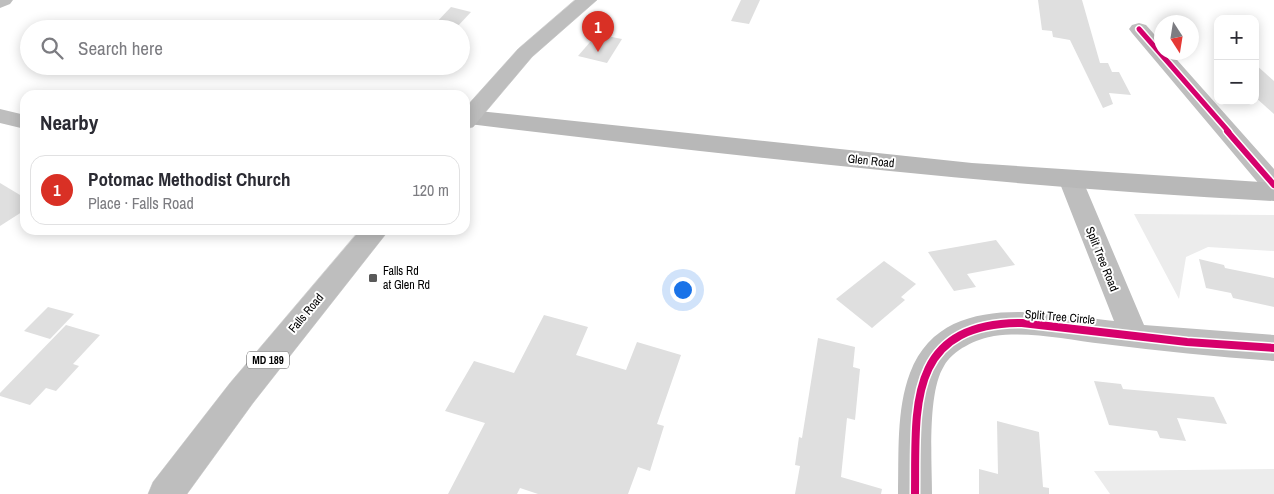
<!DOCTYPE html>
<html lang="en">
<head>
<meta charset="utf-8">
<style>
  body { margin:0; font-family:"Archivo Narrow",sans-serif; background:#f7f7f7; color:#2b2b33 }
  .controls { position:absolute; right:15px; top:15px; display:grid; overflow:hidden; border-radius:10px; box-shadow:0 2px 12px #0003 }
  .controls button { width:45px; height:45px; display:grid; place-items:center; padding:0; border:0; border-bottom:1px solid #e1e1e2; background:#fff; color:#2b2b33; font:25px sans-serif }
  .compass { position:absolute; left:1154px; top:15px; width:45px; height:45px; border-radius:50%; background:#fff; box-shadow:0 2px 12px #0003; rotate:168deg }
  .you { position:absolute; left:682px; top:289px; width:18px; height:18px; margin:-12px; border:4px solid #fff; border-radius:50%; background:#1a73e8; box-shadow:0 0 0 8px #1a73e833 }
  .badge { display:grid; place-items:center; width:32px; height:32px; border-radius:50%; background:#d93025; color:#fff; font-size:16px; font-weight:700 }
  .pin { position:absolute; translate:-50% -41px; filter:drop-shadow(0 1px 2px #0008) }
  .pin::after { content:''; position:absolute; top:26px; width:18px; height:15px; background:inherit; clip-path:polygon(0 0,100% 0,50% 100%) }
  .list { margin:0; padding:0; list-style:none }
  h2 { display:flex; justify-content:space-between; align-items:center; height:65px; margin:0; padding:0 20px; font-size:21px }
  h2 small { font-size:16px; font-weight:400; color:#7c7c81 }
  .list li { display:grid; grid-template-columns:32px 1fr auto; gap:15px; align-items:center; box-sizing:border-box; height:70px; margin:0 10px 10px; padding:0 10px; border:1px solid #e1e1e2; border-radius:15px }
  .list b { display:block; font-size:19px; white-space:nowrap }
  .list p { margin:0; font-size:16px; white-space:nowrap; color:#7c7c81 }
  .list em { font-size:16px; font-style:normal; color:#7c7c81 }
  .icon { flex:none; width:28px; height:28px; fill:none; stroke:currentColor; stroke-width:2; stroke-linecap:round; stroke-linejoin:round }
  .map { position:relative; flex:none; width:1274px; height:494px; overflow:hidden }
  .search { position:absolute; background:#fff; box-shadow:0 2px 12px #0003; left:20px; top:20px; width:450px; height:55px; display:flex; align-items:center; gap:12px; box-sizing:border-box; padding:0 18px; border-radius:28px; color:#7c7c81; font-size:19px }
  .panel { position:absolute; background:#fff; box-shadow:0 2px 12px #0003; left:20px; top:90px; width:450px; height:145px; border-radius:15px }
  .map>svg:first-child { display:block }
</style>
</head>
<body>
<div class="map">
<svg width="1274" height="494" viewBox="0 0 1274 494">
  <rect width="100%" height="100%" fill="#fff"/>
  <g fill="#ececec">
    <path d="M1134,214L1274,215V251L1208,247L1186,257L1179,299Z"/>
    <path d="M1274,469V494H1110L1094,471Z"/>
  </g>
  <g fill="#dfdfdf">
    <path d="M741,0H760L749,24L731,21Z"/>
    <path d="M1038,0H1082L1100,63H1108L1112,72H1119L1131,95L1109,93L1113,104L1103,108L1070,40L1053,37L1052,31L1042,30Z"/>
    <path d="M451,7L471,12L456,28L434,25Z"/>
    <path d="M597,34L622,39L607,63L578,56Z"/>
    <path d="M1255,64L1274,81V114L1255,97Z"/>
    <path d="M0,183L25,198V210L0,226Z"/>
    <path d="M996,240L1015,265L967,274L976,287L954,291L928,252Z"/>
    <path d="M1199,259L1224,265L1225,268L1274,278V307L1233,298L1231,293L1206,288Z"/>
    <path d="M884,261L916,284L901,297L905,300L872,328L836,299Z"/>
    <path d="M48,307L74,314L50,339L24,331Z"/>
    <path d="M544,315L588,327L576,355L626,370L637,342L681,355L657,424L664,426L650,471L638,467L628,494H538L520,488L517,494H448L485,423L445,411L474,361L514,373Z"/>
    <path d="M66,325L100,335L73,364L79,366L56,391L46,388L30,405L0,396V393Z"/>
    <path d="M818,338L855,347L853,367L860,369L855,420L847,418L841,477L882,489L881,494H795L800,466L795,465L799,437L802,438Z"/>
    <path d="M1094,381L1121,384L1123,389L1214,397L1227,424L1177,418L1186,441L1160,438L1157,431L1109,425Z"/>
    <path d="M997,421L1039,432L1043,487L1049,488V494H979V469L998,474Z"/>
  </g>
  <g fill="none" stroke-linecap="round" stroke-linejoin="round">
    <defs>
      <g id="primary">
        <path d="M575,0H597L532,57L473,127L465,129V108L518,49Z"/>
        <path d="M360,230H389L253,403L187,494H148L153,482L230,383Z"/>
      </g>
    </defs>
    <use href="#primary" stroke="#dbdbdb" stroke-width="1"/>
    <g fill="#bebebe" fill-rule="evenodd">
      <path d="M0,0H13L10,4L0,8Z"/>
      <path d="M1139,23L1146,25L1162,43V52H1170L1274,169V193L1265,191L1132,33L1129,29L1132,25Z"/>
      <path d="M0,109L25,115V129L0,123Z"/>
      <path d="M1071,173L1080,175L1083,181L1144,325L1274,335V361C1217,357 1160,351 1104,344C1068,340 1031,331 994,336C976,339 953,350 944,366C927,393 932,462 932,494H898C899,455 896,410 910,373C942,289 1046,314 1114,321L1059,181L1062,175Z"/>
    </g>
    <path fill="#b8b8b8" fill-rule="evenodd" d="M469,110L972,163L1274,183V201C1004,187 737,156 469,124L465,123V111Z"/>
    <use href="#primary" fill="#bebebe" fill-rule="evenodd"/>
    <defs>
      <path id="cycleway-far2" d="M1139,29L1229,132"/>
      <path id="cycleway-far1" d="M1227,131L1274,185"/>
      <path id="cycleway" d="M915,494C916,407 906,323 1022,323L1187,342L1274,348"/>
    </defs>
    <use href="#cycleway-far2" stroke="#fff" stroke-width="8"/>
    <use href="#cycleway-far1" stroke="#fff" stroke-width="9"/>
    <use href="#cycleway" stroke="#fff" stroke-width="11"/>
    <use href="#cycleway-far2" stroke="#d6006c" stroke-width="5"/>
    <use href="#cycleway-far1" stroke="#d6006c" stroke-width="6"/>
    <use href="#cycleway" stroke="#d6006c" stroke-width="8"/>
  </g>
  <rect fill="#595959" stroke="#fff" stroke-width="2" x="368" y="273" width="10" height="10" rx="2.5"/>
  <g text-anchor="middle" stroke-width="4" stroke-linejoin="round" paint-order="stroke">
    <rect fill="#fff" stroke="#4c4c4c" stroke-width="1" x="247" y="351.5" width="42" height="17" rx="4"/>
    <g font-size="11" font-weight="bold" fill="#000">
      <text x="268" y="364">MD 189</text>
    </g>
    <g font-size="12" fill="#000" stroke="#fff">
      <text transform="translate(871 161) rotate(6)" y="4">Glen Road</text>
      <text transform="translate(1102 259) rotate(68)" y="4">Split Tree Road</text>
      <text transform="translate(306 313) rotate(-50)" y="4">Falls Road</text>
      <text transform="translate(1060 317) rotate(5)" y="4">Split Tree Circle</text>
    </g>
    <g font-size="12" fill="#000" stroke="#fff" text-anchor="start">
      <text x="383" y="275">Falls Rd<tspan x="383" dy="14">at Glen Rd</tspan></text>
    </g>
  </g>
</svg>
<div class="controls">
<button>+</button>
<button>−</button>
</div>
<svg class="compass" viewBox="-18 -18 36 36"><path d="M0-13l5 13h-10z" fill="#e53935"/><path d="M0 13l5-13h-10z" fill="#7c7c81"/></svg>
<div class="you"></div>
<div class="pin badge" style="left:598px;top:52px">1</div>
<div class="search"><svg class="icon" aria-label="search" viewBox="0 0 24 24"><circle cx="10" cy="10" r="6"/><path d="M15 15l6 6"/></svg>Search here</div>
<section class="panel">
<h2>Nearby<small></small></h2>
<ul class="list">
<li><span class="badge">1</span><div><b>Potomac Methodist Church</b><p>Place · Falls Road</p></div><em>120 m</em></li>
</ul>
</section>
</div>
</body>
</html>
